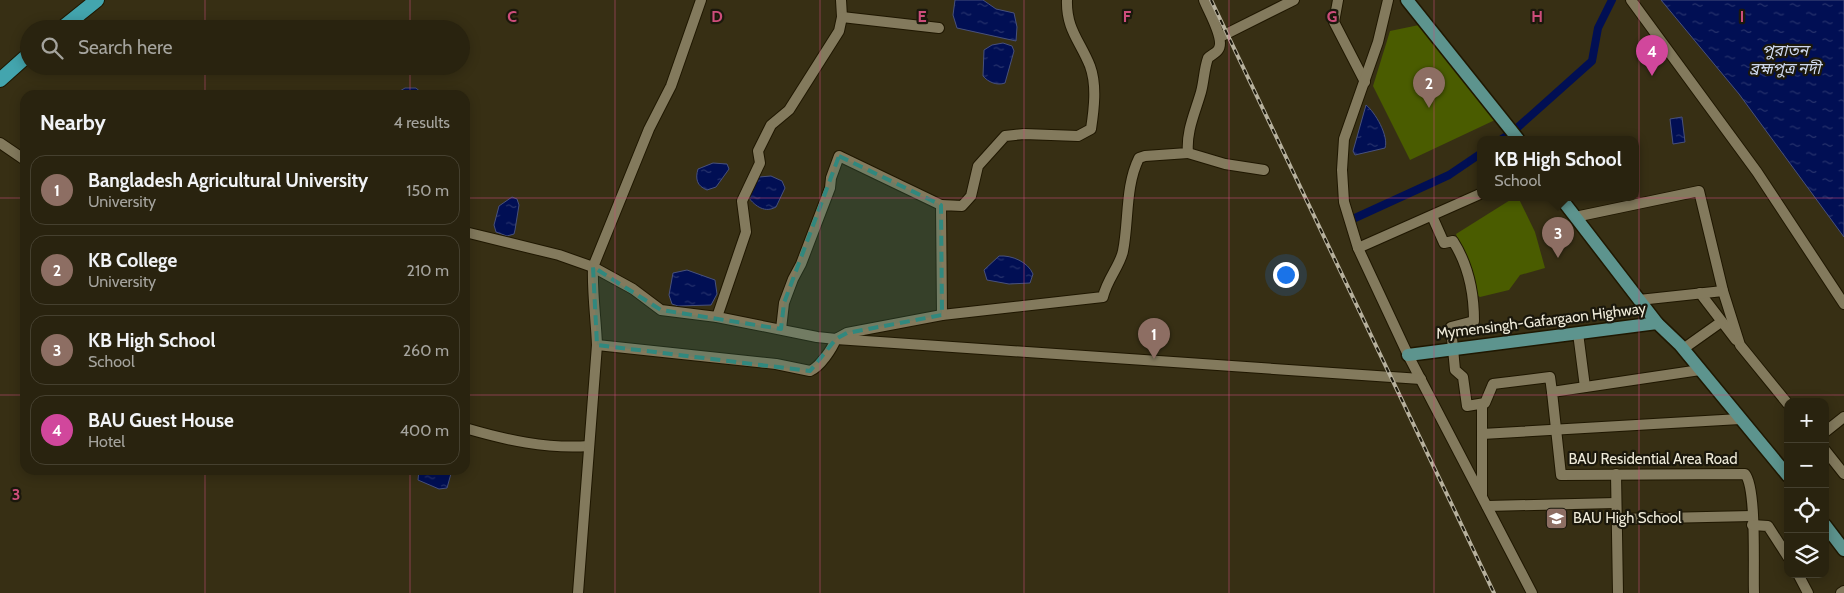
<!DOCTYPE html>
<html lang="en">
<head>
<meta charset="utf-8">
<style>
  body { margin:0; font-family:Cabin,"Noto Sans Bengali",sans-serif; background:#312b18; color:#f1f3f6 }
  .controls { position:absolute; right:15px; bottom:15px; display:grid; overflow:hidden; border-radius:10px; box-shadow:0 2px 12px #0003 }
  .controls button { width:45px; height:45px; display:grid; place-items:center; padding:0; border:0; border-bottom:1px solid #45402f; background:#29230f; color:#f1f3f6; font:25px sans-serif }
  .you { position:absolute; left:1285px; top:274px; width:18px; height:18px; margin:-12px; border:4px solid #fff; border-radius:50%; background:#1a73e8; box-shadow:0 0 0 8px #1a73e833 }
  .badge { display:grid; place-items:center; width:32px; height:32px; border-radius:50%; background:#1a73e8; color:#fff; font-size:16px; font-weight:700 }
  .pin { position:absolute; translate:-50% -41px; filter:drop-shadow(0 1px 2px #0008) }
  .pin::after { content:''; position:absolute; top:26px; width:18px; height:15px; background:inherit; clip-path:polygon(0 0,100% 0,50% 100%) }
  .popup { position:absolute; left:1477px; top:136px; width:162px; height:65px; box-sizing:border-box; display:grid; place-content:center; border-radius:10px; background:#29230f; filter:drop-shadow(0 1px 4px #0005); font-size:16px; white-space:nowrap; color:#a5a49e }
  .popup b { font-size:19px; color:#f1f3f6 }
  .popup::after { content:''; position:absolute; left:50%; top:100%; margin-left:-10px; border:10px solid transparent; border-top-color:#29230f }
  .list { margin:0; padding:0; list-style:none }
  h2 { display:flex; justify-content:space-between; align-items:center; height:65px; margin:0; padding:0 20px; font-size:21px }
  h2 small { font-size:16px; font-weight:400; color:#a5a49e }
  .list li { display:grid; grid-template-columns:32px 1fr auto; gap:15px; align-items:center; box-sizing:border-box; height:70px; margin:0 10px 10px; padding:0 10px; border:1px solid #45402f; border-radius:15px }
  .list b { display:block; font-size:19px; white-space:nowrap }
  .list p { margin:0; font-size:16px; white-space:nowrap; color:#a5a49e }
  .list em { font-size:16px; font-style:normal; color:#a5a49e }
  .icon { flex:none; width:28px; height:28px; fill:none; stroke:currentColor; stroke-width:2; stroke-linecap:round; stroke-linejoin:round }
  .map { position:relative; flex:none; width:1844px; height:593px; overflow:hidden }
  .search { position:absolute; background:#29230f; box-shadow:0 2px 12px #0003; left:20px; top:20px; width:450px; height:55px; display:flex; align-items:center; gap:12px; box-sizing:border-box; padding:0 18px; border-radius:28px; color:#a5a49e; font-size:19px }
  .panel { position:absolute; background:#29230f; box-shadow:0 2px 12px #0003; left:20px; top:90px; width:450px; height:385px; border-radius:15px }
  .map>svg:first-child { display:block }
</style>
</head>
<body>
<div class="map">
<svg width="1844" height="593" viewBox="0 0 1844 593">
  <defs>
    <pattern id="water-ripples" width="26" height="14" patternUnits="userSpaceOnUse" patternTransform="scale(1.25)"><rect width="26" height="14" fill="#010f54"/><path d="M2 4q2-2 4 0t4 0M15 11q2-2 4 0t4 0" fill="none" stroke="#26326c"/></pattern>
  </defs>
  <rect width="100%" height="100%" fill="#372f14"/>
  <g fill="#4a5c00">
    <path d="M1419,25L1495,120L1410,160L1373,86L1390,31Z"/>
    <path d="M1515,197H1518L1535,232L1545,268L1520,275L1509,290L1480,297L1475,294L1456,234Z"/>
  </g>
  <g fill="url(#water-ripples)" stroke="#48517c">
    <path d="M955,0H983L996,9L1014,13L1017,27L1016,41L957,28L953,15Z"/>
    <path d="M1661,0H1844V237L1739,94Z"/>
    <path d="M1003,43L1012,46L1014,51L1005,83C997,86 988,82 983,76L984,50L992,45Z"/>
    <path d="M405,88H416L424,95H393Z"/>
    <path d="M1366,105C1375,112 1389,136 1385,148L1355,155L1353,151Z"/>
    <path d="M1682,117L1685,142L1673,144L1670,119Z"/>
    <path d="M713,163L727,164L729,169L716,187L707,190C697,186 695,179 698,169Z"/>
    <path d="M771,176L782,181L785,188L776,207C765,213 756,207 748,197L759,177Z"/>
    <path d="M512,197L517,199L519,205L515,230L514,234L507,236L496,232L494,225L499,206Z"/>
    <path d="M999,256C1012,255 1028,262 1033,274L1030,283L1009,284L987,280L984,270Z"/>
    <path d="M687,270L715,280L717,294L711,305L678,306L672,304L669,295L673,273Z"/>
    <path d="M419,470H452L447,488L439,489L418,480Z"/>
  </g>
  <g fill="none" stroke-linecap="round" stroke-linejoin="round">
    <g stroke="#010f54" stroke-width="8">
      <path d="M1517,128L1592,61L1598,28L1612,0"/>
      <path d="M1502,139L1510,134"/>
      <path d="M1355,218L1449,175L1480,154"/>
    </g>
    <defs>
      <g id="minor">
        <path d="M841,0L842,17L839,31L789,110L771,125L758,151L760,163L742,201L746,232L717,317L817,337L836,339L847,333L942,315L1103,297C1107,279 1120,266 1123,251C1129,221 1125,186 1139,158L1145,156L1188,153C1186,131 1195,113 1201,92C1204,81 1204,69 1208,58C1211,55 1216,53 1218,50C1226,40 1208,11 1204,0"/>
        <path d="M1338,0L1334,22L1365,82"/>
        <path d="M1388,0L1378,42L1344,139L1342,170L1344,202L1358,248L1408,355L1532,593"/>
        <path d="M1631,0L1757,172L1844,304"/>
        <path d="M842,17L939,28"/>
        <path d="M1220,37L1294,0"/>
        <path d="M0,143L25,160"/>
        <path d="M1188,153L1225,164L1264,170"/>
        <path d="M1432,216L1444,243L1453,241C1469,266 1474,292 1474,321L1451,327L1455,370L1463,377L1467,406L1485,403L1493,384L1550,377L1552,392"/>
        <path d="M1575,217L1699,191L1723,291L1740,345L1788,404"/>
        <path d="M465,232L559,255L593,267L633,289L661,310L717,317"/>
        <path d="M1358,248L1480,194"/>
        <path d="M1700,293L1736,340"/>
        <path d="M1639,300L1723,291"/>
        <path d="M942,315L941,205L962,206L971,196L978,166L1005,136L1024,134L1078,136L1091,129C1094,109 1097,85 1090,66C1080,41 1066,29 1067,0"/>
        <path d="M781,329L784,303L793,279L801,264L830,188L831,178L839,156L941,205"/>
        <path d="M1578,333L1585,387"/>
        <path d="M597,345L776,364L810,371C820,367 832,349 836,339L1421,379"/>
        <path d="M1683,349L1721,322"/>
        <path d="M1700,370L1552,392L1561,475L1745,474C1757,488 1753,571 1754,593"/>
        <path d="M1482,404V495"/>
        <path d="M465,428C506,440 546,449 589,446"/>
        <path d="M1825,432L1844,417"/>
        <path d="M1482,434L1740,419"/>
        <path d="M1825,450L1844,474"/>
        <path d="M1616,474L1618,593"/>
        <path d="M1487,506L1616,503"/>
        <path d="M1616,519L1752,516"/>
        <path d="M1752,525L1768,526L1788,557"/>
        <path d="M1798,574L1808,593"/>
        <path d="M578,593L597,345C596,319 592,293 593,267L649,129L671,86L701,0"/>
        <path d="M1841,593L1844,591"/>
      </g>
      <g id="major">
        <path d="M1407,0L1518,139"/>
        <path d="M1560,197L1657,323"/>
        <path d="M1408,355L1657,323L1680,345L1788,476"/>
        <path d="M1825,525L1844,550"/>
      </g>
      <g id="highway">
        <path d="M61,29L97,0"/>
        <path d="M0,80L29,54"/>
      </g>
    </defs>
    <use href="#minor" stroke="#1f1700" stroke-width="12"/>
    <use href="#major" stroke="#1f1700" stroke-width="15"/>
    <use href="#highway" stroke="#1f1700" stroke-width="16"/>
    <use href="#minor" stroke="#837a5d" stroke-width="10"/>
    <use href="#major" stroke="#5d948e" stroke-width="12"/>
    <use href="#highway" stroke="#43a5ae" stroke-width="14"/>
    <defs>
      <path id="rail" d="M1211,0L1494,593"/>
    </defs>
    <use href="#rail" stroke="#b7b19d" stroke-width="4"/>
    <use href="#rail" stroke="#1b180c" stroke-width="2" stroke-dasharray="5.5" stroke-linecap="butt"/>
  </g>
  <path fill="#31887e" fill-opacity="0.2" stroke="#31887e" stroke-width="4" stroke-dasharray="10 6" stroke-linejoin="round" d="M839,156L941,205L942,315L847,333L836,339L810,371L597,345L593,267L661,310L781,329L784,303Z"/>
  <path fill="none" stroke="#cd4d7b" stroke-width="1" stroke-opacity="0.55" d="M205,0V29M410,0V29M615,0V593M820,0V593M1024,0V593M1229,0V593M1434,0V593M1639,0V593M205,66V95M410,66V95M0,198H25M465,198H1844M0,395H25M465,395H1844M205,470V593M410,470V593"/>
  <defs>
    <symbol id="school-square" viewBox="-11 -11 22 22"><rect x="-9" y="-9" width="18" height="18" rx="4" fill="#8d6e63" stroke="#1b180c"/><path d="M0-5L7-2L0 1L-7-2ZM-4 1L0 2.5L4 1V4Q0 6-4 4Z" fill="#fff"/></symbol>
  </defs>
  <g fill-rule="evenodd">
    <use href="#school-square" x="1544" y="506" width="25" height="25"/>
  </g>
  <g text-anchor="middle" stroke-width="4.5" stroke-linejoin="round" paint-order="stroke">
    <g font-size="15" fill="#efebda" stroke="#1b180c">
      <text transform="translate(1541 321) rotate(-7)" y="5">Mymensingh-Gafargaon Highway</text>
      <text x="1653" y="464">BAU Residential Area Road</text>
    </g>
    <g font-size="15" fill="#efebda" stroke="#1b180c" text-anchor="start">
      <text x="1573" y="523">BAU High School</text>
    </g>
    <g font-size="16" font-style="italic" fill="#cdd7ec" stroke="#1b180c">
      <text x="1785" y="56">পুরাতন<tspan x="1785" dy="18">ব্রহ্মপুত্র নদী</tspan></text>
    </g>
  </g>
  <g font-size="16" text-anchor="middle" font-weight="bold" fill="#cd4d7b" stroke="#1b180c" stroke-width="4.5" stroke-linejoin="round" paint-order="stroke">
    <text x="512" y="22">C</text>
    <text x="717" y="22">D</text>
    <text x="922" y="22">E</text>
    <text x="1127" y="22">F</text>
    <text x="1332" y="22">G</text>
    <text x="1537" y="22">H</text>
    <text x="1742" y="22">I</text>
    <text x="16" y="500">3</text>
  </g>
</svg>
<div class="controls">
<button>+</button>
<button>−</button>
<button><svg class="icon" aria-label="locate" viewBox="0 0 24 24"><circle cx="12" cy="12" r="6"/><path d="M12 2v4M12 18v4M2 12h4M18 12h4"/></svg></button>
<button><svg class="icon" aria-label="layers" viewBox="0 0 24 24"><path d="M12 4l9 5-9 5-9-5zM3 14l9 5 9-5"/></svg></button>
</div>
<div class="you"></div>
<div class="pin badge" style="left:1154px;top:359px;background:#8d6e63">1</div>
<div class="pin badge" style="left:1429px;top:108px;background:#8d6e63">2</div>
<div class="pin badge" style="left:1558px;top:258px;background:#8d6e63">3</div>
<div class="popup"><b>KB High School</b>School</div>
<div class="pin badge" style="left:1652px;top:76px;background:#d1479c">4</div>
<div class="search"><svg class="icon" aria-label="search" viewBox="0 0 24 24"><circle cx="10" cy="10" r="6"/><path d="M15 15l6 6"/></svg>Search here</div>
<section class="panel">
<h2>Nearby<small>4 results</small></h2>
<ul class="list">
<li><span class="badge" style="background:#8d6e63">1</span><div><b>Bangladesh Agricultural University</b><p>University</p></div><em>150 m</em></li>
<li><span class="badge" style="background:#8d6e63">2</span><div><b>KB College</b><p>University</p></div><em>210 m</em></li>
<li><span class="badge" style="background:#8d6e63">3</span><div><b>KB High School</b><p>School</p></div><em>260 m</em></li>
<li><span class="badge" style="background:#d1479c">4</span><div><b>BAU Guest House</b><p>Hotel</p></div><em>400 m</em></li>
</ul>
</section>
</div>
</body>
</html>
